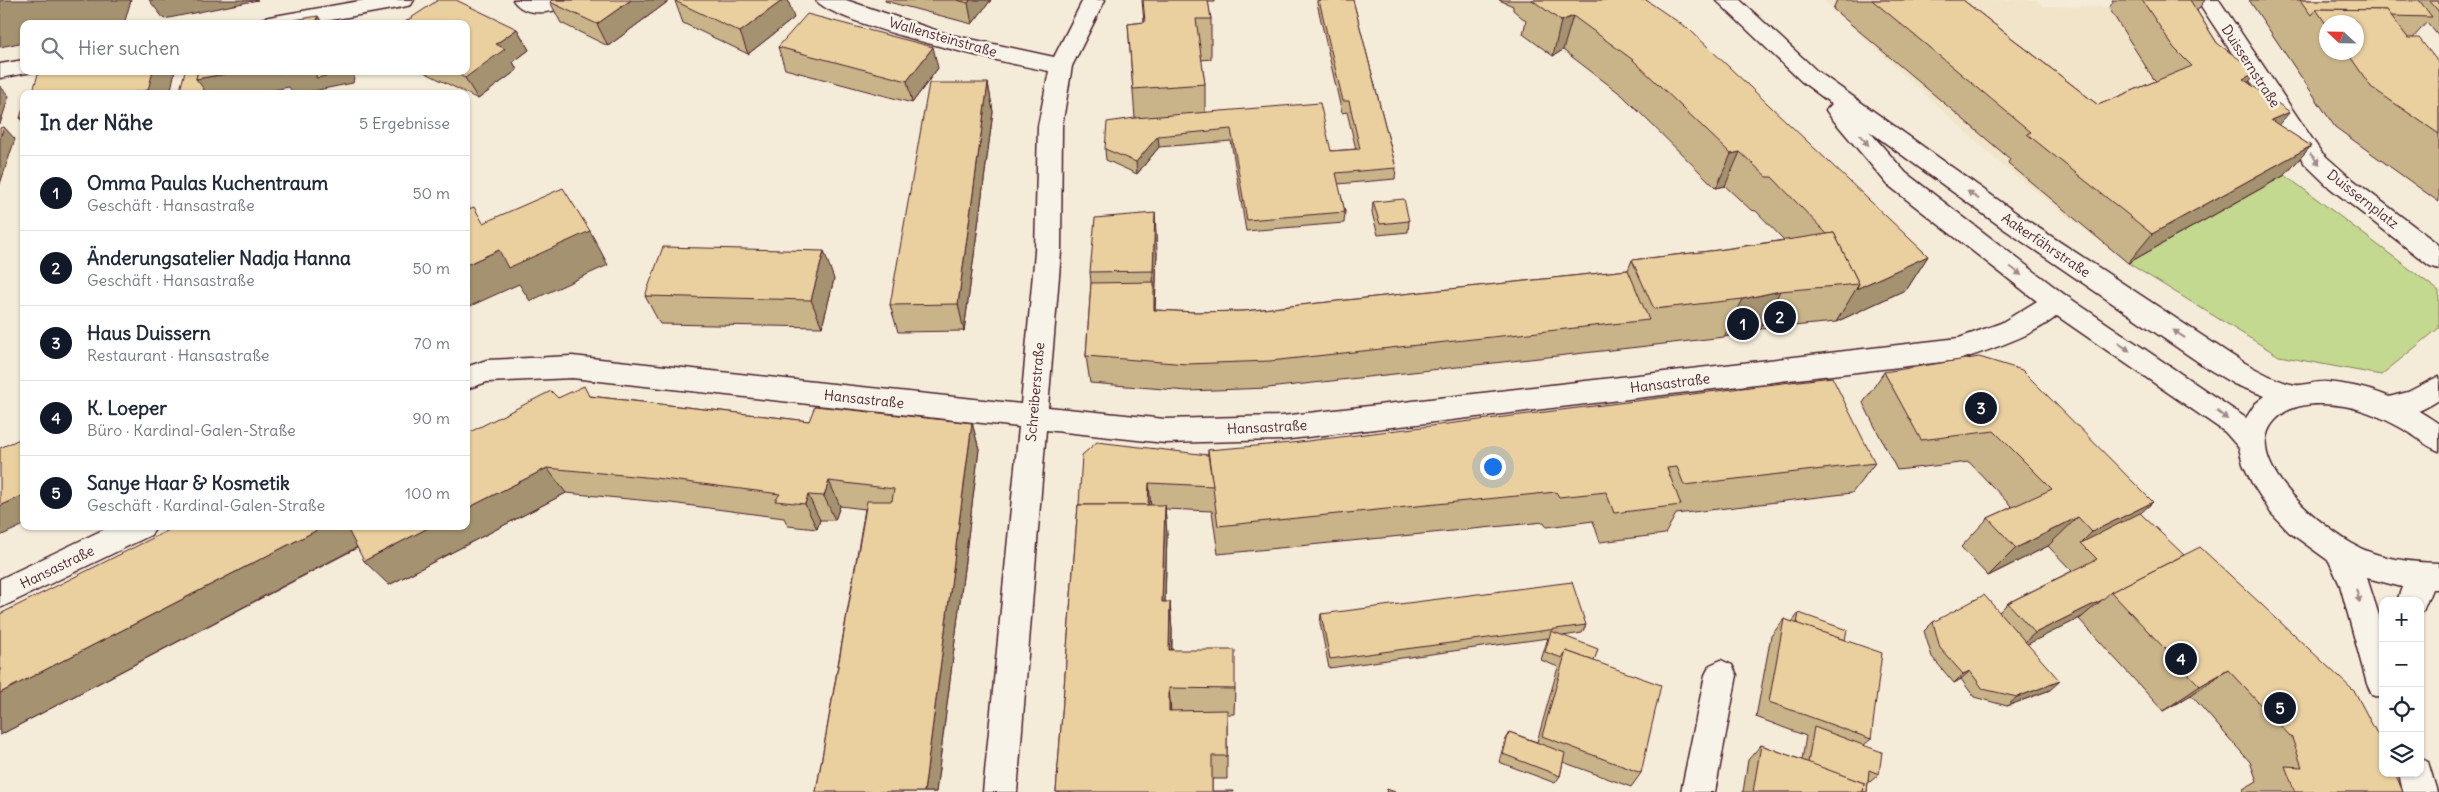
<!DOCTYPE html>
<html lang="de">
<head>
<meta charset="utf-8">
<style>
  body { margin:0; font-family:Delius,sans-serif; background:#f6f6f7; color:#1f2937 }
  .controls { position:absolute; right:15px; bottom:15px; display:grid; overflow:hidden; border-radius:10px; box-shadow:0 1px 4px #0004 }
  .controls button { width:45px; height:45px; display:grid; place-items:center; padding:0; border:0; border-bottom:1px solid #e0e1e3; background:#fff; color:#1f2937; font:25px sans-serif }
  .compass { position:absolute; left:2319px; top:15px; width:45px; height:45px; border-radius:50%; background:#fff; box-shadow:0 1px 4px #0004; rotate:292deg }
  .you { position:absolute; left:1492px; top:466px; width:18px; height:18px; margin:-12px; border:4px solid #fff; border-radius:50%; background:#1a73e8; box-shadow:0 0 0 8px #1a73e833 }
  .badge { display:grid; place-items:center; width:32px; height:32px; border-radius:50%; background:#111827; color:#fff; font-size:16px; font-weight:700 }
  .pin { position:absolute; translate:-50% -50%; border:2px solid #fff; box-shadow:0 1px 5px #0006 }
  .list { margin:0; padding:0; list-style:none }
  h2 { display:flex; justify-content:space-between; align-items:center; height:65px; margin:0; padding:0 20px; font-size:21px }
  h2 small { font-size:16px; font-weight:400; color:#747a83 }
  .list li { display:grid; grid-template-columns:32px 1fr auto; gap:15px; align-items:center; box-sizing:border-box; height:75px; padding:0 20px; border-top:1px solid #e0e1e3 }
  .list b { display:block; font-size:19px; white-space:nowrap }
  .list p { margin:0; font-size:16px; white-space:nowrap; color:#747a83 }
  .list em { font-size:16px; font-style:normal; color:#747a83 }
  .icon { flex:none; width:28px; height:28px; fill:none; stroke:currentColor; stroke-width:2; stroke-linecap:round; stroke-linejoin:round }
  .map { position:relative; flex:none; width:2439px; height:792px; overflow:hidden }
  .search { position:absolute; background:#fff; box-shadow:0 1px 4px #0004; left:20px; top:20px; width:450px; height:55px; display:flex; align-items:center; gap:12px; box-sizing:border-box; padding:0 18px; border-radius:10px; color:#747a83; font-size:19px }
  .panel { position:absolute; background:#fff; box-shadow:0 1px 4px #0004; left:20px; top:90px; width:450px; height:440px; border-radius:10px }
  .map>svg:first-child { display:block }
</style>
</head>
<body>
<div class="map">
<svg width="2439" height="792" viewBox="0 0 2439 792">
  <rect width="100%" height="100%" fill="#f4ecd9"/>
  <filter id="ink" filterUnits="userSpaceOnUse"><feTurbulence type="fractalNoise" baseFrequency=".02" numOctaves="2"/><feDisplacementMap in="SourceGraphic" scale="10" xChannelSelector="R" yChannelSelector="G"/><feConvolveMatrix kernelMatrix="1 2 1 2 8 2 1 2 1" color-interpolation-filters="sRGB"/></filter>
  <g filter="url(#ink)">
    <path fill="#f1e4c8" d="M1823,0H2037L2042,6L2116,7L2285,175L2128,263L2003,166Z"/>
    <path fill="#c2d98f" stroke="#867c5d" d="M2285,175L2439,291V328L2381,375L2279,356L2128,263Z"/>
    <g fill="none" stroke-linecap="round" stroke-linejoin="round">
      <defs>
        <g id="minor">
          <path d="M365,0H414L411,5L403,7L309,24H258L261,19L269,17Z"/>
          <path d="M513,0H580L577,5C557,10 527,21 513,0Z"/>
          <path d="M816,0H846L947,34L1054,57L1083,0H1105L1072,66L1062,126L1061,252L1048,407L1165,419L1282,416L1959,338L2001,323L2047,295L2056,292L2065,295L2069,302C2054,330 1989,350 1959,360L1282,440L1165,443L1046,430L1017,792H983L1019,427L572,378L487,382L466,389V367L487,360L572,356L1021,404L1035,252L1038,126L1049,71C1013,65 832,24 816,0Z"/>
          <path d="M2197,0H2219L2321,152L2348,176L2439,245V269L2430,266L2330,188L2305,164Z"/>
          <path d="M24,60V71L32,72L0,78V64Z"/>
          <path d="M111,526H156L151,535L0,608V579Z"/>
          <path d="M1721,660L1732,665L1737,675L1715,792H1681L1705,675L1710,665Z"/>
        </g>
        <path id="tertiary" d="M2439,376V400C2422,411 2397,423 2377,416L2373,408L2377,400L2408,392Z"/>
        <g id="secondary">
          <path d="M1716,0H1740L1817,71L2022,217L2230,354C2246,364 2277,382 2295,385C2304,386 2316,381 2326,382C2366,385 2406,400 2439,424V451C2428,447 2420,440 2410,433C2389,421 2368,410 2344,406C2325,403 2298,402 2282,414C2229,453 2320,525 2351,543C2378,559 2409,562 2439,563V589H2432L2423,611L2420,612V601H2397L2402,587L2367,578L2383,628V699L2372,695L2367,684L2340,585L2329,561L2289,532L2271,513L2252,483L2243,464L2239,448L2225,432L2047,309L1888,185L1830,116L1826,110L1832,104L1801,81ZM1869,131L2004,229L2210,370L2234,384L2265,396L2255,404L2246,418L2065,295L1906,173Z"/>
          <path d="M2420,758L2428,762L2437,792H2403L2399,773H2420Z"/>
        </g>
      </defs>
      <use href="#minor" stroke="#4a1f2b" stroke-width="3"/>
      <use href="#tertiary" stroke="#4a1f2b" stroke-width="3"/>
      <use href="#secondary" stroke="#4a1f2b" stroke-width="3"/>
      <use href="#minor" fill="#f7f3e8" fill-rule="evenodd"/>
      <use href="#tertiary" fill="#f7f3e8" fill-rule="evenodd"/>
      <use href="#secondary" fill="#f7f3e8" fill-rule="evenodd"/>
    </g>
    <g fill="#c9b389" stroke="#4a1f2b" fill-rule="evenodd">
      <path d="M670,0L608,46L561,23L550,2Z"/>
      <path d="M885,0H991L972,24L885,1Z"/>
      <path d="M1142,0H1215V2H1208L1211,19V59L1201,60L1205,84V112L1331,151L1356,149L1347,112L1342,113L1317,3V0H1353L1396,168L1395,179L1338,184L1345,212L1344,223L1246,231L1231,141L1159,147L1137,174L1106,160L1105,149L1135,118L1128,24L1144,22Z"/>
      <path d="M1499,0H1646L1928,256L1907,289L1836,322L1760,329L1724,337L1638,347L1268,388L1188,391L1090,383L1086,356L1091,283L1090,272L1157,252L1155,310L1195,312L1244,311L1628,270L1632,260L1718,250L1784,240L1756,211L1751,210L1725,186L1716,188L1622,95L1563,50L1553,56L1523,34L1526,21L1513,10V6Z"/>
      <path d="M1837,0H1963L2098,105L2156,81L2153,78L2109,8L2113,2L2112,0H2205L2197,11L2217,43L2249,83L2278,125L2311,146L2285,175L2128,263L2008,163L2010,159L1833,9Z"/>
      <path d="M2249,0H2439V37L2427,22L2413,38L2439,63V202L2335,127ZM2326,22L2356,52H2326Z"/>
      <path d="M675,1L794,18L748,54L683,23Z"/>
      <path d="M517,29L529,50L513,62L517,70L478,99L422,71H466Z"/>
      <path d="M778,47L938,68L912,103L785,69Z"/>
      <path d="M988,83L993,112L964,331L898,332L890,305Z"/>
      <path d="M1373,202L1409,221L1408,232L1378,235L1372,213Z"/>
      <path d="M834,279L822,327L660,324L645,296Z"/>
      <path d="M1884,372L2153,502L2140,513L2403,792H2244L2243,789L2257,781L2250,762L2191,695L2163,711L2079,619L2082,617L2027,644L2050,690L2007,706L1974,697L1961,679L1954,683L1932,657L1924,631L1933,622L1999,612L2008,603L2072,571L2048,546L1988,576L1961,547L1988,518L2012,507L1969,462L1897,470L1863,403Z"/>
      <path d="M590,396L809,421L972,423L979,449L936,792H816L865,509L840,506L835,520H820L817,529L788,526L784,518L671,503L566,493L389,585L357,548L0,735V614L466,526L558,398Z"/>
      <path d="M1208,450L1875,463L1852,493L1676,514L1665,534L1600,542L1593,521L1547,527L1544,522L1218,554L1212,511L1165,509L1167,535L1165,602H1170L1172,630V650L1235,689L1234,714H1227V779H1212V791L1056,792L1078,505L1208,455Z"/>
      <path d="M1799,613L1845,640L1871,739L1864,745L1879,774L1870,782L1868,781L1867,792H1743L1748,760L1761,745L1802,760L1806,736L1756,717L1771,636L1784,619L1792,622Z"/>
      <path d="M1321,614L1586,625L1582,633L1563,636L1594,661L1641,773L1631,787L1563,762L1560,776L1555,783L1499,762L1505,740L1509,732L1537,742L1558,667L1541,660L1548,638L1329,668L1320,623Z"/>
    </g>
    <g fill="#a4926f" stroke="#4a1f2b">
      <path d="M0,0H131L124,24H24V42L0,47Z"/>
      <path d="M149,0H258L164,19Z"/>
      <path d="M631,0H670L608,46L597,24Z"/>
      <path d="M783,0H788L794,18L748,54L740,32Z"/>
      <path d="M970,0H991L972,24L968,3Z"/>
      <path d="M318,16L323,24H316Z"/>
      <path d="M1573,16L1563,50L1553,56L1561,21Z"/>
      <path d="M517,29L529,50L513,62L517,70L478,99L465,78L496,44Z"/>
      <path d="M933,47L938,68L912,103L907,81Z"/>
      <path d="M153,71H175L170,94H127Z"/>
      <path d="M242,71H355L353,83L298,94H294L289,87L252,94H203L196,79Z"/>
      <path d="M2257,72L2233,101L2243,79Z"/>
      <path d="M988,83L993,112L964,331L958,304Z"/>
      <path d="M0,86L9,96L0,124Z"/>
      <path d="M2290,112L2265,140L2271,120Z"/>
      <path d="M24,117V122L20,118Z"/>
      <path d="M4,127L15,139L0,184V138Z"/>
      <path d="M1158,136L1159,147L1137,174L1136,162Z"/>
      <path d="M2311,146L2285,175L2128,263L2152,234Z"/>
      <path d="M1740,152L1725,186L1716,188L1731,154Z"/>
      <path d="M1155,213L1157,252L1155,309L1154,310L1153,271Z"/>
      <path d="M590,231L608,265L530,301L519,284L466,308V265L499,250Z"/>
      <path d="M824,251L834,279L822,327L811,300Z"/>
      <path d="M1928,256L1907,289L1836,322L1856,289Z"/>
      <path d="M1780,291L1760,329L1724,337L1743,299Z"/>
      <path d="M972,423L979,449L936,792H924Z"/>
      <path d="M547,468L566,493L389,585L364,561L432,526H466V509Z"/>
      <path d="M829,481L840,506L835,520L824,496Z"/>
      <path d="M1149,483L1151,508L1148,510Z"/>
      <path d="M24,495V525L0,536V506Z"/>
      <path d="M808,495L820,520L817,529L805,504Z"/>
      <path d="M2153,502L2121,531L2081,543L2092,532Z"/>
      <path d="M1165,505L1167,535L1164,629L1162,602Z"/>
      <path d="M2078,517L2048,546L1988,576L2016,548Z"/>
      <path d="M325,526H350L367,542L0,735V693Z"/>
      <path d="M2102,600L2082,617L2016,650L2035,633Z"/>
      <path d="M1170,602L1172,630L1171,676L1169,650Z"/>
      <path d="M2228,670L2191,695L2163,711L2200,686Z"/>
      <path d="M1970,671L1961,679L1954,683L1963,674Z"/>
      <path d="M2060,681L2050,690L2007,706L2017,697Z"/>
      <path d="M1169,688L1171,713L1169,711Z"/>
    </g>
    <g fill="#ead09f" stroke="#4a1f2b">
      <path d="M438,0H456L517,29L496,44L505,49L465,78L452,71H466V24H402Z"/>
      <path d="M552,0H631L597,24L550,2Z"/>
      <path d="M676,0H783L740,32L675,1Z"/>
      <path d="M957,0H970L968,3Z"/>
      <path d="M1143,0H1208L1211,19H1196L1205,84L1133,89L1128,24L1145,22Z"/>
      <path d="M1319,0H1353L1396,168L1336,173L1345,212L1247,220L1231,129L1158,136L1136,162L1105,149L1107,122L1135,118L1320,103L1331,151L1360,149L1349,101H1343Z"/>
      <path d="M1532,0H1646L1690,30L1928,256L1856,289L1859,284L1834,233L1827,234L1772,177H1767L1740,152L1731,154L1633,60L1573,16L1561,21Z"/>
      <path d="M1872,0H1963L2098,105L2192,66L2174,48L2142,0H2190L2217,43L2257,72L2243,79L2290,112L2271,120L2311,146L2152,234L2027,134L2031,132Z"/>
      <path d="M2300,0H2419L2432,17L2391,16L2387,10L2316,9L2311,15Z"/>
      <path d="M2429,0H2439V12Z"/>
      <path d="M2316,9L2387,10L2408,38H2419L2439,63V134L2371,87L2347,52H2356V22H2326V24Z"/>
      <path d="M807,14L933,47L907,81L778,47Z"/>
      <path d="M318,16L316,24H271Z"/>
      <path d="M39,71H153L148,90L127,94H32Z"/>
      <path d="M185,71H198L196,79L204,89L203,94H179Z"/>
      <path d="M198,71H242L196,79Z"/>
      <path d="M279,71H289L278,73Z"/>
      <path d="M317,71H346V72L316,78Z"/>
      <path d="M929,83H988L958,304L890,305Z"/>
      <path d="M24,105V117L20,118Z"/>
      <path d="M4,127L0,138V128Z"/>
      <path d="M563,188L590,231L508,268L499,250L466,265V210L474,207L483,223Z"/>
      <path d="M1404,199L1409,221L1380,224L1373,202Z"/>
      <path d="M1155,213L1153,271L1090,272L1095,218Z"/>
      <path d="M1834,233L1859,284L1780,291L1743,299L1654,309L1632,260L1718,250Z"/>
      <path d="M663,247L824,251L811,300L645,296Z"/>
      <path d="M1628,270L1649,320L1270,361L1187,364L1086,356L1091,283L1154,282V310L1195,312L1244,311Z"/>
      <path d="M1979,357L2022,370L2153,502L2092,532L2078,517L2016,548L1988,518L2052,489L1994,431L1921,440L1884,372Z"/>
      <path d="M1832,377L1875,463L1684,485L1677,467L1667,468L1681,505L1614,513L1606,492L1559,497L1556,492L1218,526L1208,450L1291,443Z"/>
      <path d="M584,386L589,396L809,421L815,406L972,423L924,792H816L867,501H892L894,489L829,481L824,496L808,495L805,504L775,501L780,494L655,478L547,468L466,509V434L551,391L558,398Z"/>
      <path d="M24,437V495L0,506V448Z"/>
      <path d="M1097,442L1208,455L1213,486L1149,483L1148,505H1079L1082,455Z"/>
      <path d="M1078,505H1165L1162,602H1170L1169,650H1235V689L1169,688V711L1227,710V756H1212V791H1234V792H1056Z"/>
      <path d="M2140,513L2184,555L2111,592L2102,600L2035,633L2008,603L2097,559L2081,543Z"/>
      <path d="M177,526H325L0,693V614Z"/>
      <path d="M346,526H432L364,561Z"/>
      <path d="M2200,547L2355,692L2383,745V773H2395L2403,792H2295L2285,766L2302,767L2292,738L2228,670L2200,686L2111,592Z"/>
      <path d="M1572,582L1586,625L1330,659L1321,614Z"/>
      <path d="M1984,595L2060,681L2017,697L1983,689L1970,671L1963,674L1940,648L1933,622Z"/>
      <path d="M1799,613L1847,630L1845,640L1797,624Z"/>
      <path d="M1784,619L1882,653L1871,739L1769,702Z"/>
      <path d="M1551,631L1598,649L1594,661L1566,651L1562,658L1545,652Z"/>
      <path d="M1566,651L1661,685L1641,773L1542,736Z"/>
      <path d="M1814,727L1882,752L1879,774L1869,770L1867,792H1863L1864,783L1808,763Z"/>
      <path d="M1509,732L1565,753L1560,776L1503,754Z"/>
      <path d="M1761,745L1864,783L1863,792H1753Z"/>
      <path d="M1387,789L1395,792H1386Z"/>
    </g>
    <defs><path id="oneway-solid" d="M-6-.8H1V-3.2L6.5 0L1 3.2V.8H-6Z" transform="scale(1.25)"/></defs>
    <g fill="#a0898a">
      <use href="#oneway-solid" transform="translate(1864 140) rotate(49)"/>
      <use href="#oneway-solid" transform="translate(2315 159) rotate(47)"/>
      <use href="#oneway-solid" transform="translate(1973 195) rotate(-144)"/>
      <use href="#oneway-solid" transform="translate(2016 271) rotate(37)"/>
      <use href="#oneway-solid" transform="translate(2179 334) rotate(-146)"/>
      <use href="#oneway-solid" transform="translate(2124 347) rotate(34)"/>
      <use href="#oneway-solid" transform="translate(2222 415) rotate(38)"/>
      <use href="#oneway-solid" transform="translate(2358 596) rotate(75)"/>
    </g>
  </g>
  <g text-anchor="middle" stroke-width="5" stroke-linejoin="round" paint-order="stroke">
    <g font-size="14" fill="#4a1f2b" stroke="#f7f3e8">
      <text transform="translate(943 37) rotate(16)" y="5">Wallensteinstraße</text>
      <text transform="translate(2251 66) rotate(57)" y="5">Duissernstraße</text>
      <text transform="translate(2363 199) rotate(38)" y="5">Duissernplatz</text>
      <text transform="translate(2046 245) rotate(34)" y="5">Aakerfährstraße</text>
      <text transform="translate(1670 383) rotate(-7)" y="5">Hansastraße</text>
      <text transform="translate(1035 392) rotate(-85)" y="5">Schreiberstraße</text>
      <text transform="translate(864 399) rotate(6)" y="5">Hansastraße</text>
      <text transform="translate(1267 427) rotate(-3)" y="5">Hansastraße</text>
      <text transform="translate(57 567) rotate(-26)" y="5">Hansastraße</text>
    </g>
  </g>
</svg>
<div class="controls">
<button>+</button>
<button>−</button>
<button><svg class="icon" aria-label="locate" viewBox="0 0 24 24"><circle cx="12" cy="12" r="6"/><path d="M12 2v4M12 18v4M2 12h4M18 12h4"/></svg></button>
<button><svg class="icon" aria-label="layers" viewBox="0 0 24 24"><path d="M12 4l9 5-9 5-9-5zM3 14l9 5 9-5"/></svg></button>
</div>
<svg class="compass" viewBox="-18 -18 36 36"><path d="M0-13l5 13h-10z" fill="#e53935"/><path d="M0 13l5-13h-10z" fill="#747a83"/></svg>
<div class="you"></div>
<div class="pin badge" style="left:1743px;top:324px">1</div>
<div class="pin badge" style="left:1780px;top:317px">2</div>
<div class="pin badge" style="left:1981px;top:408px">3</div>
<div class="pin badge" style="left:2181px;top:659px">4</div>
<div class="pin badge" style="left:2280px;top:708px">5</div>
<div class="search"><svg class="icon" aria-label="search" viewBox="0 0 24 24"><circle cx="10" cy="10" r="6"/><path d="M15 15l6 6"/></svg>Hier suchen</div>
<section class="panel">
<h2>In der Nähe<small>5 Ergebnisse</small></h2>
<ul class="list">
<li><span class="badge">1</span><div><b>Omma Paulas Kuchentraum</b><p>Geschäft · Hansastraße</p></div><em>50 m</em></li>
<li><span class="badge">2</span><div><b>Änderungsatelier Nadja Hanna</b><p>Geschäft · Hansastraße</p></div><em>50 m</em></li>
<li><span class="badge">3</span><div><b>Haus Duissern</b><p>Restaurant · Hansastraße</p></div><em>70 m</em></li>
<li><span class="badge">4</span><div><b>K. Loeper</b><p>Büro · Kardinal-Galen-Straße</p></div><em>90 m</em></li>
<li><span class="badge">5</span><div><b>Sanye Haar &amp; Kosmetik</b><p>Geschäft · Kardinal-Galen-Straße</p></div><em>100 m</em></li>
</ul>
</section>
</div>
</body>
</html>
